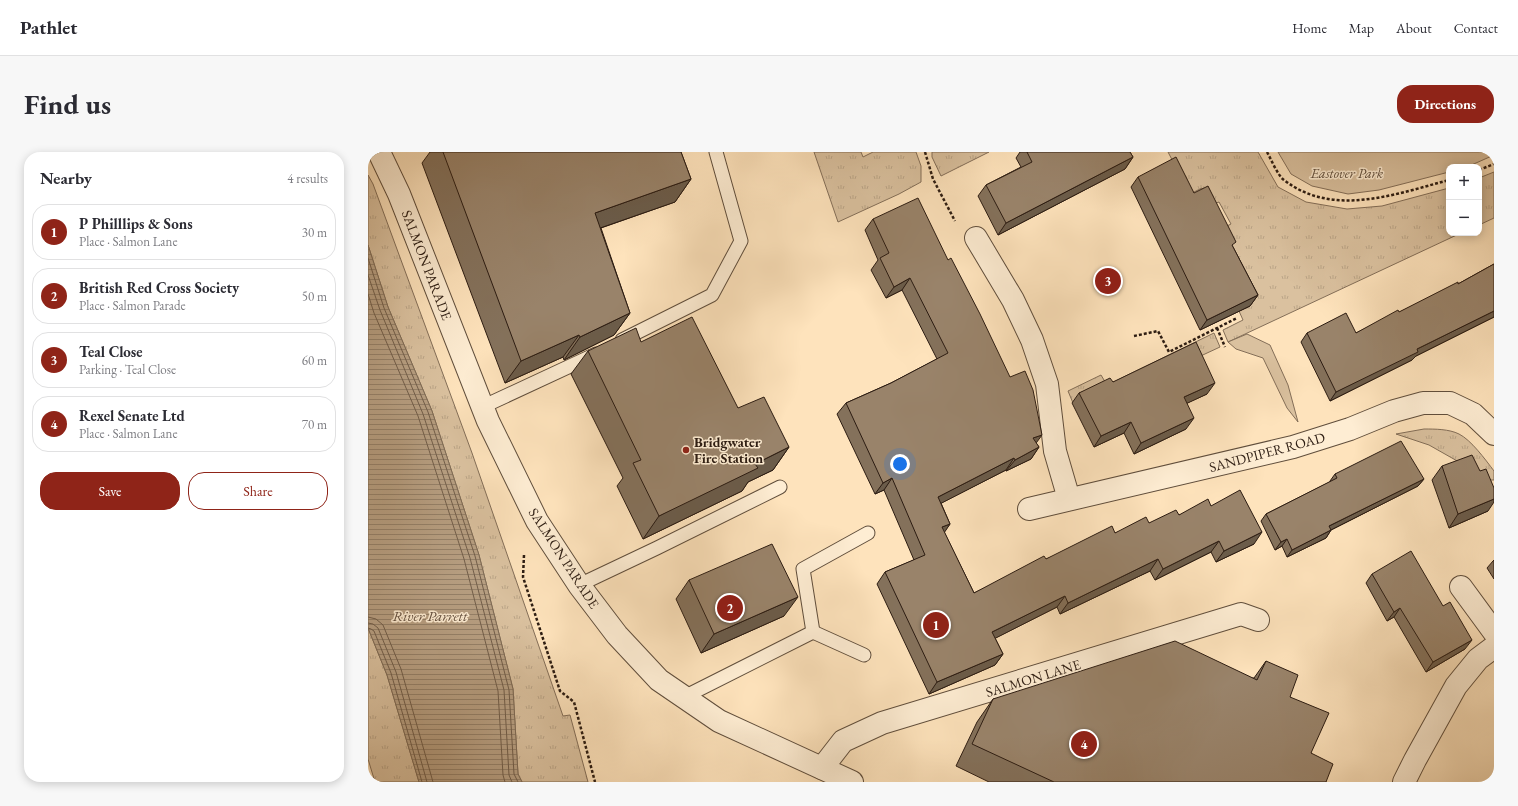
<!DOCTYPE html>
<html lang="en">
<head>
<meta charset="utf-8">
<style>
  body { margin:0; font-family:"EB Garamond",serif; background:#f7f7f7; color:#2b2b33 }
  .controls { position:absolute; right:12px; top:12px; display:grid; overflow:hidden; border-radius:8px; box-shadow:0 2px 10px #0003 }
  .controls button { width:36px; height:36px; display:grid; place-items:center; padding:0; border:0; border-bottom:1px solid #e1e1e2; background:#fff; color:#2b2b33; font:20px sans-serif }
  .you { position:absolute; left:532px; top:312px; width:14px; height:14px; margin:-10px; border:3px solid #fff; border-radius:50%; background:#1a73e8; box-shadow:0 0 0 6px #1a73e833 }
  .badge { display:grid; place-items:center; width:26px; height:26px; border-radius:50%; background:#8f2418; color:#fff; font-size:13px; font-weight:700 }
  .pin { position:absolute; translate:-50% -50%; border:2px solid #fff; box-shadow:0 1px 4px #0006 }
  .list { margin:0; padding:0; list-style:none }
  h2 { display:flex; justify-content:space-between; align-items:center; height:52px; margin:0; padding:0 16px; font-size:17px }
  h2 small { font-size:13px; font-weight:400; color:#7c7c81 }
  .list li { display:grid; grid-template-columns:26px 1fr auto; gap:12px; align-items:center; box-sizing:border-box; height:56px; margin:0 8px 8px; padding:0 8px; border:1px solid #e1e1e2; border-radius:16px }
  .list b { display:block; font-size:15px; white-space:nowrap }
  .list p { margin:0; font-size:13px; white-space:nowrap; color:#7c7c81 }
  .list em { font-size:13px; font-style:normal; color:#7c7c81 }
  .actions { display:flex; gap:8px; padding:12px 16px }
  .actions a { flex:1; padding:9px 0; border:1px solid #8f2418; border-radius:16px; text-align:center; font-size:14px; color:#8f2418 }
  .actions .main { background:#8f2418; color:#fff }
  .map { position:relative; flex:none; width:1126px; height:630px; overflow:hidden; border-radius:16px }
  header { display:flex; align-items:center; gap:24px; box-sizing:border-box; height:56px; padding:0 20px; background:#fff; border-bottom:1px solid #e1e1e2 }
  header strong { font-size:19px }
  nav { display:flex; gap:22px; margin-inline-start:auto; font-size:14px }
  .intro { display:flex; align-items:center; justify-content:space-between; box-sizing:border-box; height:96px; padding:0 24px }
  h1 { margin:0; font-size:28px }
  .button { padding:10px 18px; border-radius:16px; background:#8f2418; color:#fff; font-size:14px; font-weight:700 }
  main { display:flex; gap:24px; padding:0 24px }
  aside { flex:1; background:#fff; border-radius:16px; box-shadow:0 2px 10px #0003 }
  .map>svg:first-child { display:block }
</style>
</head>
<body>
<header>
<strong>Pathlet</strong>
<nav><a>Home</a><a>Map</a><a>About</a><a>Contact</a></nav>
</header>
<div class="intro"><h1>Find us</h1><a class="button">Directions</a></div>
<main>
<aside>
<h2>Nearby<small>4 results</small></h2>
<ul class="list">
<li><span class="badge">1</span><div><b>P Philllips &amp; Sons</b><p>Place · Salmon Lane</p></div><em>30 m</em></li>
<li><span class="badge">2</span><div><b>British Red Cross Society</b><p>Place · Salmon Parade</p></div><em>50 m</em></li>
<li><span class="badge">3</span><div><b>Teal Close</b><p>Parking · Teal Close</p></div><em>60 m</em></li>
<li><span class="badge">4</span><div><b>Rexel Senate Ltd</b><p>Place · Salmon Lane</p></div><em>70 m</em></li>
</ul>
<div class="actions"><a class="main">Save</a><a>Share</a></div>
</aside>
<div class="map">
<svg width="1126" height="630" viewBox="0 0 1126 630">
  <defs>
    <pattern id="grass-tufts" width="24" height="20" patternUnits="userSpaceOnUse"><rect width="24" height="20" fill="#dac19f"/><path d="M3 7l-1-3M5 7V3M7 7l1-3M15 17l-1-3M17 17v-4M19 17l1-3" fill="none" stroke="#bba588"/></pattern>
    <pattern id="water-rules" width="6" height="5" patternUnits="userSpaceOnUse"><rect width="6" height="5" fill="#b79f82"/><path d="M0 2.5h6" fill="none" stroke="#958169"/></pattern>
  </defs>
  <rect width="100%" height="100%" fill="#fee3bc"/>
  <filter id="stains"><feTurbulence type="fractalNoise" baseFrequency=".005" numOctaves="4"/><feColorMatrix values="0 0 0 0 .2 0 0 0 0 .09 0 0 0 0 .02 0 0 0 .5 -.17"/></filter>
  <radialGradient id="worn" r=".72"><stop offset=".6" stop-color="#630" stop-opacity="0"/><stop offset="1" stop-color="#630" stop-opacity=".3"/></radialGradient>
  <g fill="url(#grass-tufts)" stroke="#836e58">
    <path d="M446,0H493L495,5L505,0H548L553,14V30L531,42L470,70Z"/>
    <path d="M564,0H621L573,24L564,5Z"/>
    <path d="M800,0H890L910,35L938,50L979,57L1014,54L1081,36V81H1093L860,190L855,178L875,168L871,159L855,76L863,72L851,50L843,53L834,36L822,42Z"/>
    <path d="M1126,20V66L1111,73V26Z"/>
    <path d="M0,23L5,32L104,301L195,564L202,563L220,630H154L150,622L145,537L111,403L64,259L20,155L0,93Z"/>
    <path d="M846,181L852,195L824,208L705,251L700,239L733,223L739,233Z"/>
    <path d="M1056,277C1067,277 1081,277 1091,282C1103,288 1117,307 1126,319V328H1116L1091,310L1061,293L1028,282Z"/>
    <path d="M0,476L19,523L51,630H7L0,607Z"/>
  </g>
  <g fill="#dac19f" stroke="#836e58">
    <path d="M910,0H1126V3L1099,15H1081V20L1011,38L980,42L944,34L923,22Z"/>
    <path d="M879,182L902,193L920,233L930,270L919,256L895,206L868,197L860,190Z"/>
  </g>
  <path fill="url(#water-rules)" stroke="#7f6b55" d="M0,93L20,155L64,259L111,403L145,537L150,622L154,630H51L19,523L0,476Z"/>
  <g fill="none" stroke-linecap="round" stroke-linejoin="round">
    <g stroke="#725e4a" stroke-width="1">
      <path d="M0,106L16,156L60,260L107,404L141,538L146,622L150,630"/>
      <path d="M0,123L12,158L55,262L102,406L136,538L141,623L144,630"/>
      <path d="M0,142L6,161L50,264L96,407L130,539L135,623L137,630"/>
      <path d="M0,465L8,467L15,473L33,517L65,630"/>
      <path d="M0,471L5,472L10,476L28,520L59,630"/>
      <path d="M0,476L3,477L6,479L23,521L54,630"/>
    </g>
    <defs>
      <g id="service">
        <path d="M254,188L344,143L373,89L348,0"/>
        <path d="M114,255L228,202"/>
        <path d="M211,433L289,396L412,335"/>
        <path d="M445,480L435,417L500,381"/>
        <path d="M445,480L496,503"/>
        <path d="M316,545L445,480"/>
      </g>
      <g id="minor">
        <path d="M11,0L31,42L120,269L169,369L211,433L249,483L291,528L351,569L484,630"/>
        <path d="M608,86L645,148L664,188L679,232L687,299L701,347"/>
        <path d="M661,357L925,295L982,277L1026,259L1055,251H1082L1105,262L1126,282"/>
        <path d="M1093,435L1126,480"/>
        <path d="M454,616L475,589L514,571L873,462L890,468"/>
        <path d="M1036,630L1047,608L1088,534L1110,507L1126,495"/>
      </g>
    </defs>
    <use href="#service" stroke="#604e3c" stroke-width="15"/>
    <use href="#minor" stroke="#604e3c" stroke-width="24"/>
    <g stroke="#2c1c12" stroke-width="2.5" stroke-dasharray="3 2" stroke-linecap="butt">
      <path d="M557,0L565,27L587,69"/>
      <path d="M899,0C903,7 910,24 916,28C965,66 1028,42 1081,28"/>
      <path d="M1111,18L1126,12"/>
      <path d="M849,176L857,195"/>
      <path d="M766,184L790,179L801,200L869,166"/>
      <path d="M156,403L155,425L192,539L206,550L227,630"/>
    </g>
    <use href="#service" stroke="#feedd3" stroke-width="13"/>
    <use href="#minor" stroke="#feedd3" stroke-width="22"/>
  </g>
  <g fill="#84715b" stroke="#2c1c12">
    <path d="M62,0H313L323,27L307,50L233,76L262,161L246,183L196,208L195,205L137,231L54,11Z"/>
    <path d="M652,0H762L765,5L757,17L630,83L610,44L618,33L653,15L648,6Z"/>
    <path d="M770,25L826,41L865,95L890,143L882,154L832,178L763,35Z"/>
    <path d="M505,67L671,295L663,307L638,319V318L573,351L582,372L576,380L606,441L678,407L747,381L843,354L886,392L848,410L843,400L787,428L782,419L692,462L689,455L627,486L635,502L627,513L561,542L509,432L517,420L546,408L516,338L507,342L469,262L478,251L523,231L569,207L534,138L518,146L503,118L510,108L497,78Z"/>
    <path d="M1126,112V165L1048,204L1044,208L962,249L933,190L939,181H988L1090,132Z"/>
    <path d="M273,190L370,256L421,295L405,318L380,330L374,339L275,387L249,334L255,326L203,222L220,199Z"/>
    <path d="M745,230L839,242L819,251L818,277L766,302L756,281L726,295L704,251L711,241Z"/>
    <path d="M1074,314L1120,359L1081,376L1064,328Z"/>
    <path d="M967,322L1056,327L1050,334L963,378L958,386L919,405L914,394L907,398L893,369L898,362L962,330V329Z"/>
    <path d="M1126,408V427L1119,416L1125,409Z"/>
    <path d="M1004,422L1097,497L1058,520L1026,465L1019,469L998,431Z"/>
    <path d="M321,428L416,464L333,501L308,447Z"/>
    <path d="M898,509L922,545L943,601L958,630H621L588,614L609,570L625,547L886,526Z"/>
  </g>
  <g fill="#6b5c4a" stroke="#2c1c12">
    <path d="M765,5L757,17L630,83L638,71Z"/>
    <path d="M323,27L307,50L212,83L227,61Z"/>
    <path d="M542,126L534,138L518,146L526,135Z"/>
    <path d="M890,143L882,154L832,178L839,168Z"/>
    <path d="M1126,159V165L1048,204L1044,208L962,249L968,240L1049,197Z"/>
    <path d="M262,161L246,183L196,208L212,185Z"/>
    <path d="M211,183L195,205L137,231L153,209Z"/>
    <path d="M847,231L839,242L809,256L816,245Z"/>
    <path d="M826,266L818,277L766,302L773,291Z"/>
    <path d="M763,270L756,281L726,295L733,284Z"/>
    <path d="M674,283L666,294L665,286Z"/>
    <path d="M421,295L405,318L380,330L374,339L275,387L291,364L387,312Z"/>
    <path d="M671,295L663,307L638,319L647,308Z"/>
    <path d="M646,306L638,318L562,357L570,345Z"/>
    <path d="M524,326L516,338L507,342L515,331Z"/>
    <path d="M1056,327L1050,334L955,382L961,374Z"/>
    <path d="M1126,347V350L1120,359L1081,376L1090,362Z"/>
    <path d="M582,372L574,384V375Z"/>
    <path d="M963,378L958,386L919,405L924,398Z"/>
    <path d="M894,380L886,392L848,410L856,399Z"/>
    <path d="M919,387L914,394L907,398L913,390Z"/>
    <path d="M851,389L843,400L787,428L795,417Z"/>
    <path d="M790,407L782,419L692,462L700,451Z"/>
    <path d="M697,444L689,455L616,492L624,480Z"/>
    <path d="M430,445L416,464L333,501L346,482Z"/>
    <path d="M1032,456L1026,465L1019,469L1026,460Z"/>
    <path d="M1104,488L1097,497L1058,520L1065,510Z"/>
    <path d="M635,502L627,513L561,542L569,530Z"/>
  </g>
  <g fill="#99836a" stroke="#2c1c12">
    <path d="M75,0H313L323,27L227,61L262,161L212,185L211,183L153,209Z"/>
    <path d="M659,0H762L765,5L638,71L618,33L664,10Z"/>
    <path d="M808,5L826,41L840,34L868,90L864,93L890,143L839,168L770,25Z"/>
    <path d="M550,46L580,108L583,106L612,162L642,225L657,219L665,238L674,283L665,286L671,295L647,308L646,306L570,345L582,372L574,375L606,441L676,404L678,407L744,374L747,381L778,365L781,371L808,358L811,363L840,347L843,354L872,338L894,380L856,399L851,389L795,417L790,407L700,451L697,444L624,480L635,502L569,530L517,420L557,403L524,326L515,331L478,251L523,231L580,201L542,126L526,135L512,106L521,101L505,67Z"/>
    <path d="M1126,112V159L1049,197L1050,200L968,240L939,181L978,161L988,181L1030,158L1031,160L1090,130V132Z"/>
    <path d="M324,165L370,256L396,245L421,295L387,312L390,316L291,364L265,311L273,308L220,199L268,176L273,190Z"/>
    <path d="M828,190L847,231L816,245L826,266L773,291L763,270L733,284L711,241L742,226L745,230Z"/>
    <path d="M1033,289L1056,327L961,374L963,378L924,398L919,387L913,390L898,362L969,326L967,322Z"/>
    <path d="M1104,303L1112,319L1118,317L1126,336V347L1090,362L1074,314Z"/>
    <path d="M404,392L430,445L346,482L321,428Z"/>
    <path d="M1043,399L1075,454L1082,450L1104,488L1065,510L1032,456L1026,460L1004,422Z"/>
    <path d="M807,489L889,528L898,509L930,523L922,545L961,561L943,601L965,612L958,630H686L604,592L625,547Z"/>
  </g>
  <circle fill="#8f2418" stroke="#feedd3" stroke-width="1.5" cx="318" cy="298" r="4"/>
  <g text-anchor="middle" stroke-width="3" stroke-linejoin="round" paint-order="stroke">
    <g font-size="14" font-style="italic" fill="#604e3c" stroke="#feedd3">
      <text x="979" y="26">Eastover Park</text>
    </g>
    <g font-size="14" fill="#2c1c12" stroke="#feedd3">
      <text transform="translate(59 113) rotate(69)" y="5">SALMON PARADE</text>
      <text transform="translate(899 300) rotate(-15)" y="5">SANDPIPER ROAD</text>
      <text transform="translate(196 406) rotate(57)" y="5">SALMON PARADE</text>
      <text transform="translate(665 526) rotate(-17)" y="5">SALMON LANE</text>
    </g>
    <g font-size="14" font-weight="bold" fill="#2c1c12" stroke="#feedd3" text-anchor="start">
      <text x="326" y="295">Bridgwater<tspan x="326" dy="16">Fire Station</tspan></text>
    </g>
    <g font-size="15" font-style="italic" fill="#64503f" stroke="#feedd3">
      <text x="62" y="469">River Parrett</text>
    </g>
  </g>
  <rect width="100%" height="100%" filter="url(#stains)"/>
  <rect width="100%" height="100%" fill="url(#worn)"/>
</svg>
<div class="controls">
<button>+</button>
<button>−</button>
</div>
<div class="you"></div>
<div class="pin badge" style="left:568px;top:473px">1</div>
<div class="pin badge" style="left:362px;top:456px">2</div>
<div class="pin badge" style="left:740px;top:129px">3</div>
<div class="pin badge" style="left:716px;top:592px">4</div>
</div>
</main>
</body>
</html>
